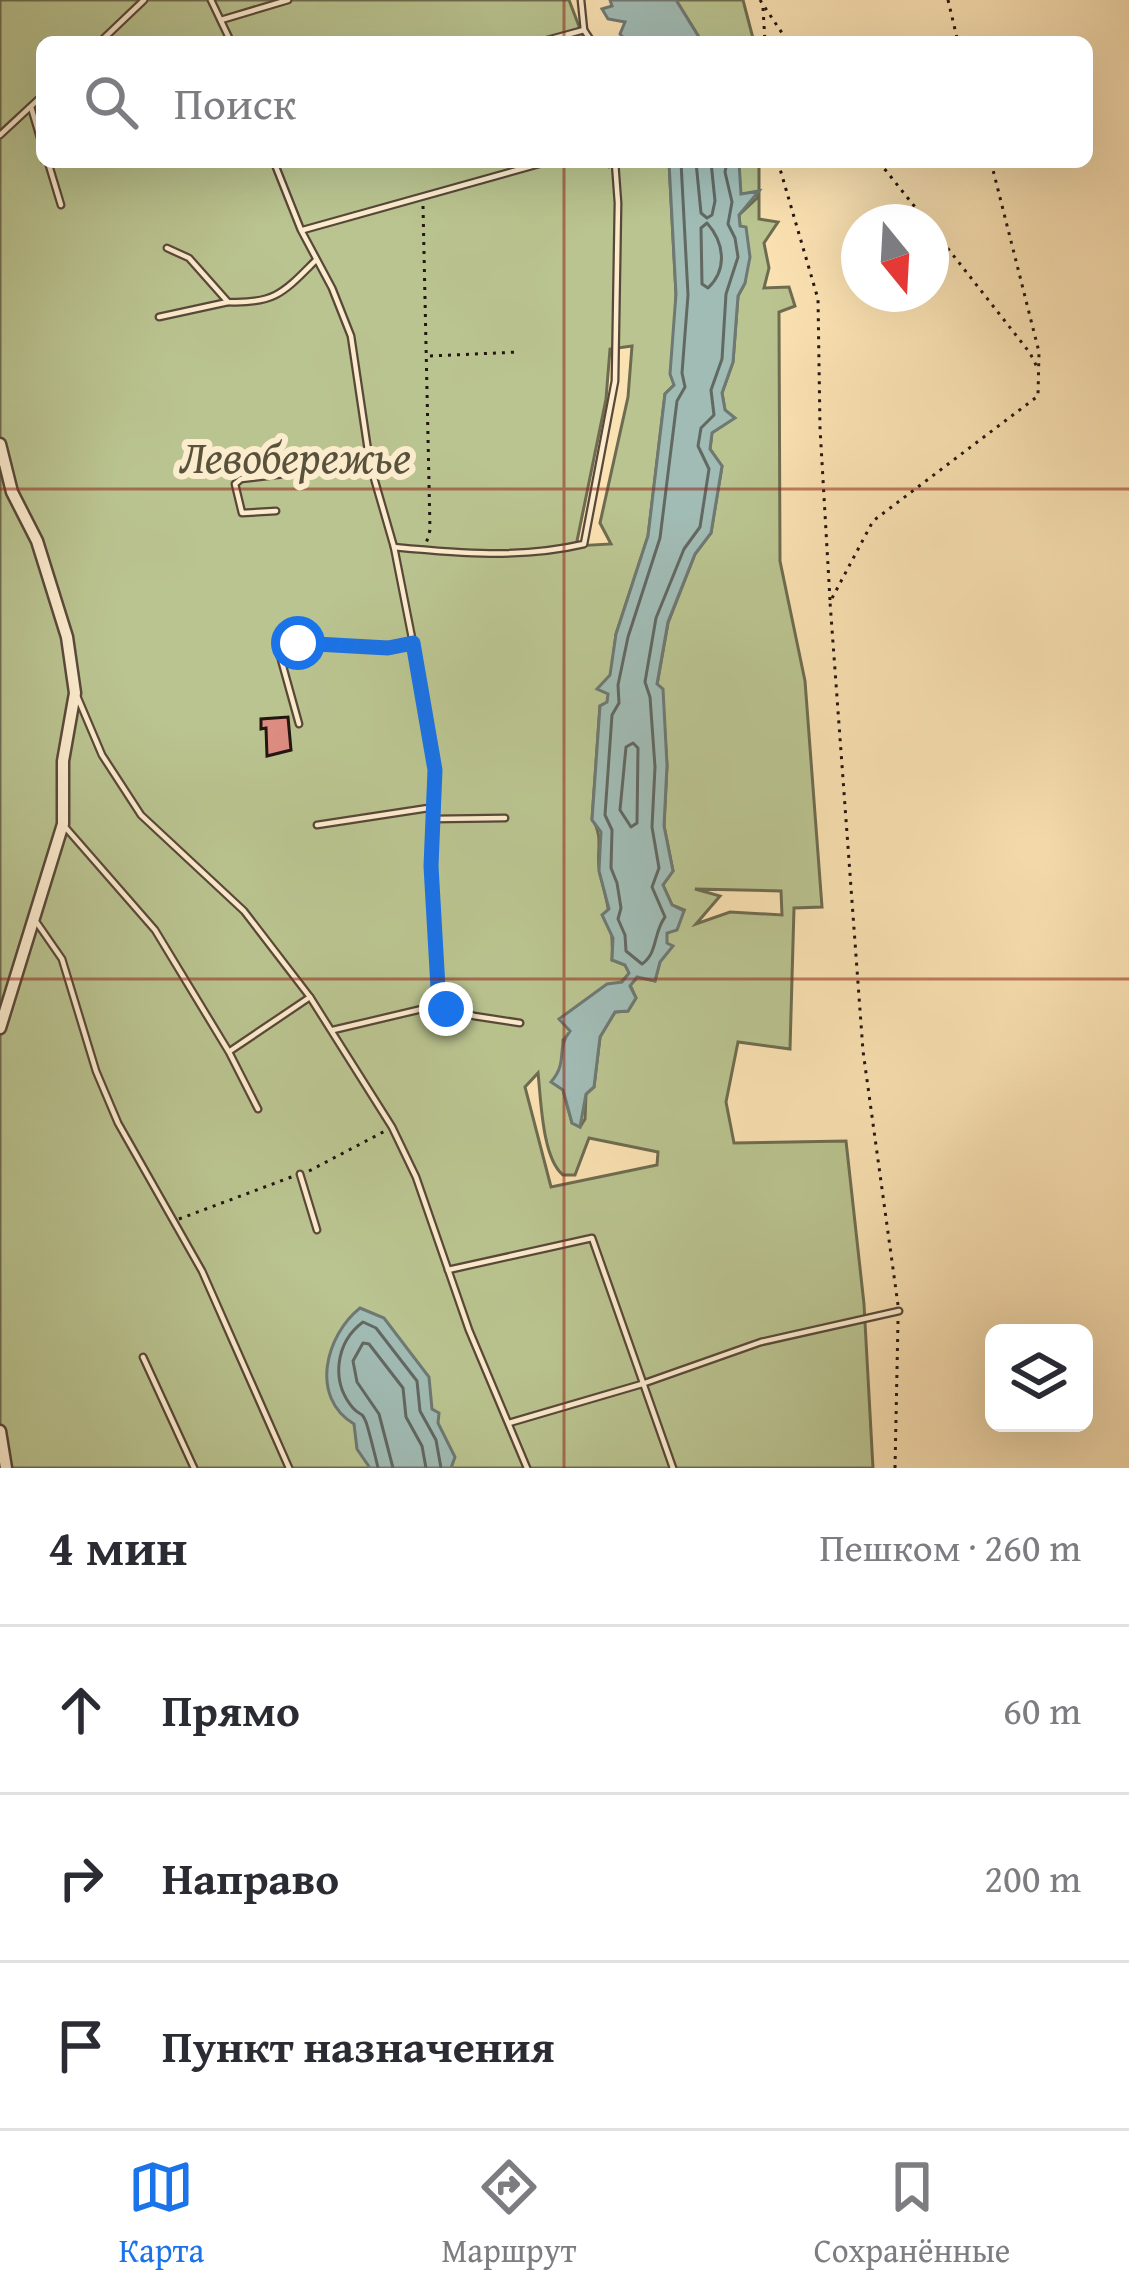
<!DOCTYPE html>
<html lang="ru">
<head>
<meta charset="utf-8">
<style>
  body { margin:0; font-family:"Gentium Book Plus",serif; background:#f7f7f7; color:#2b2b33 }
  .controls { position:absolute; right:36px; bottom:36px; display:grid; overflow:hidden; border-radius:18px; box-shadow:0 12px 48px #0002 }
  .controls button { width:108px; height:108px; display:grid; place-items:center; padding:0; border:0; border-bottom:3px solid #e1e1e2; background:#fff; color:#2b2b33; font:60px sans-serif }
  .compass { position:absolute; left:841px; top:204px; width:108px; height:108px; border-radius:50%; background:#fff; box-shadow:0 12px 48px #0002; rotate:162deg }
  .stop { position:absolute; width:36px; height:36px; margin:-27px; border:9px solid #1a73e8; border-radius:50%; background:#fff }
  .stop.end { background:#1a73e8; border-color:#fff; box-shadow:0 3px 12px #0008 }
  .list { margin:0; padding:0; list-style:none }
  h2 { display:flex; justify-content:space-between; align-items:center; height:156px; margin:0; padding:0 48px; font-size:51px }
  h2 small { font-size:39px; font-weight:400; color:#7c7c81 }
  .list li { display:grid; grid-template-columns:78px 1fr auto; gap:36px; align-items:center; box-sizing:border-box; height:168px; padding:0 48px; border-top:3px solid #e1e1e2 }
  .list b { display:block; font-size:45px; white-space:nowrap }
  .list em { font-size:39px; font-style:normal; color:#7c7c81 }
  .icon { flex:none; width:66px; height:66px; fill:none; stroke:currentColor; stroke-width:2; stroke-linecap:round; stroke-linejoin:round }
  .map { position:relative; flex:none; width:1129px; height:1468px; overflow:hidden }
  .search { position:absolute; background:#fff; box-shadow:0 12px 48px #0002; left:36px; right:36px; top:36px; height:132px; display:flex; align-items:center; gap:30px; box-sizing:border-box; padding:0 42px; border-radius:18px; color:#7c7c81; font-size:45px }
  .sheet { height:660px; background:#fff }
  nav { display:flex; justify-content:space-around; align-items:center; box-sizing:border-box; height:168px; border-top:3px solid #e1e1e2; background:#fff; font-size:33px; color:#7c7c81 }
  nav a { display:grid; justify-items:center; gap:6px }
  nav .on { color:#1a73e8 }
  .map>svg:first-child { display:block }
</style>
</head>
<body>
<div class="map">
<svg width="1129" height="1468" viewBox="0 0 1129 1468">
  <rect width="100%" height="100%" fill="#fbe2b3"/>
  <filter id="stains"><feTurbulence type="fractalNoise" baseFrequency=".00167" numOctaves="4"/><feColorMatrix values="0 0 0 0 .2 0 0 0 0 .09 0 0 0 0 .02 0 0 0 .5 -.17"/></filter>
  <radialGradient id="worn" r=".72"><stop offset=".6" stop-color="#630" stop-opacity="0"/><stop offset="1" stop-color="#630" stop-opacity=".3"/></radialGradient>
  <g fill="#bac490" stroke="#6e6c50" stroke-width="3" fill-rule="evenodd">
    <path d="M0,0H569L585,42H42V162H606L609,167L622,162H669L676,294L674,385L665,394L648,536L616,634L608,702L600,706L592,819C605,838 595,854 600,874C608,902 614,930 612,960L625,965L630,973L563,1040V1090L572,1123L580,1127L585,1119L586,1094L594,1087L600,1037L615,1012L628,1011L636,998L630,985L638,977L655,981L667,933L684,910L672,905L663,885L673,871L664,826L667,766L662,689L657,685L668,623L695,554L711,533L722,466L710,449L712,432L734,418L725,410L722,393L733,362L738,296L745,283L739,215L757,198L758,192L740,195L739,162H759V219L778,222L764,243L769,268L764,288L789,287L795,306L779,312L780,561L805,681L822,907L794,908L790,1049L738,1042L726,1102L734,1143L846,1141L864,1304L873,1468H0ZM632,346L628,397L600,523L611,544L576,546L606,399L610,349ZM695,889L781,891L782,915L730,912L696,924L720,896ZM538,1073C541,1099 542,1158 563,1175H575L589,1138L658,1152L657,1165L551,1187L525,1087Z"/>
    <path d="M676,0H743L754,42H702Z"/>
  </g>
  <g fill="#a1bcb5" stroke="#6f7973" stroke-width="3">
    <path d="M610,0H676L702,42H627L620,34L625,22L608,19L602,9L612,6Z"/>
    <path d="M669,162H739L741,194L759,191L739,215L740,226L746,227L750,257L745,283L738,296L733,362L722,393L725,410L735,418L712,433L710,449L722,466L711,533L695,554L668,622L657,684L663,689L667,765L664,826L673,871L663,885L672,905L684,911L677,930L667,933V943L673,946L660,962L655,981L637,977L630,986L636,998L628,1011L615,1012L600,1037L594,1087L586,1094L580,1127L572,1123L563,1090L551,1082C569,1061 555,1050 570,1031L559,1019L607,984L622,982L629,973L625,965L612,960L613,938L602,915L609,909L599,871L601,832L592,820L600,706L607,702L608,694L597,689L610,675L616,634L648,536L665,394L674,385L670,374L676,294Z"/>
    <path d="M360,1308L384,1318L429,1377L432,1409L439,1413L438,1423L455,1457L451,1468H370L357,1449L354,1424C309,1397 326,1335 360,1308Z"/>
  </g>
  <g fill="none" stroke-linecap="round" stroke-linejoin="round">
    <g stroke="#626862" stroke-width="3">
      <path d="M681,162L688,295L682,373L685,387L677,401L660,538L628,637L618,685L619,703L612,715L605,815L612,830L611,868L617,883L621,908L618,919L625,935L626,951L642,964C658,953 653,933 665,917L652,887L659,868L652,827L655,767L650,697L645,682L656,618L684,549L700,527L709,469L698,446L701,428L714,415L711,390L722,359L726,294L738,257L735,238L728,224L732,202L725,172L727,162"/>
      <path d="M696,162L701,213L707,218L712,215L715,201L711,162"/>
      <path d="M707,223C724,242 728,269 708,288L702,284L701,228Z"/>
      <path d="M633,743L638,748L637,823L631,827L620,810L626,747Z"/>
      <path d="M378,1468C377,1463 368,1427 366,1422C361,1410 361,1417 353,1408C330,1381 336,1342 363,1322L376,1328L417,1381L420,1411L436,1440L441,1468"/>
      <path d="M393,1468L379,1414L357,1382L353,1361L363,1343L369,1344L403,1388L406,1417L422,1446L426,1468"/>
    </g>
  </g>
  <path fill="#dd8c81" stroke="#231510" stroke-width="3" d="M288,717L291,750L267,756L266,728L261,729V719Z"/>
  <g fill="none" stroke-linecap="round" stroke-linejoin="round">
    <defs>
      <g id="lane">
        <path d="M211,0L231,42"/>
        <path d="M581,0L584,30"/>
        <path d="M221,20L288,0"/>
        <path d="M100,42L144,0"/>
        <path d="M540,42L584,30L592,42"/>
        <path d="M31,107L42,144"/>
        <path d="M0,135L42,96"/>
        <path d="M48,162L61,205"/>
        <path d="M274,162L301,230L332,288L351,336L370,464L394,547L413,643L435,770L431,866L439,1005"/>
        <path d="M303,230L546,162"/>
        <path d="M167,248L189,258L228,302C275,304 284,292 315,261"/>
        <path d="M159,317L228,302"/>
        <path d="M276,511L242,513L235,484L241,479L370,464"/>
        <path d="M394,547C458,553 520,559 584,544L615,381L618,203L615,162"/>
        <path d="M77,696L102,755L141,815L244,911L310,997L392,1127L416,1177L469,1330L527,1468"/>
        <path d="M299,724L279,652L283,647C327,637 369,651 413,643"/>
        <path d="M434,819L505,818"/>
        <path d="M317,825L435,807"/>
        <path d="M66,828L155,930L229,1052L258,1109"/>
        <path d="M35,920L62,959L96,1071L118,1123L202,1271L289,1468"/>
        <path d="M333,1030L439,1005L474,1016L520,1023"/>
        <path d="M230,1051L310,997"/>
        <path d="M300,1174L317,1230"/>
        <path d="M448,1270L592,1238L673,1468"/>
        <path d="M143,1357L194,1468"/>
        <path d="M509,1423L642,1384L761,1342L899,1311"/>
      </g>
      <g id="street">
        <path d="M0,444L12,492L37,541L67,637L75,693L63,761V824L0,1028"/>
        <path d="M0,1431L6,1468"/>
      </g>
    </defs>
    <use href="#lane" stroke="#594839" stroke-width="9"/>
    <use href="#street" stroke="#594839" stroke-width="15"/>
    <g stroke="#231510" stroke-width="3" stroke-dasharray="3 6" stroke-linecap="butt">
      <path d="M760,0L788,42"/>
      <path d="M948,0L958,42"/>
      <path d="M763,8L765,42"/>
      <path d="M778,162L818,299L820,428L830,600"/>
      <path d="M879,162L927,222"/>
      <path d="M423,206L430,530L426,544"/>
      <path d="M931,227L1030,353L1038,369"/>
      <path d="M430,356L519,352"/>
      <path d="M309,1171L385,1131"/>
      <path d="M179,1219L294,1176"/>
      <path d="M898,1305L863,1051L830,602L873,521L1038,396L1039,352L991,162"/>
      <path d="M895,1468L898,1321"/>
    </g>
    <use href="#lane" stroke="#fcecce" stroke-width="4.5"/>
    <use href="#street" stroke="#fcecce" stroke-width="10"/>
  </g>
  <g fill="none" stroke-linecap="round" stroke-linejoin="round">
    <path stroke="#1a73e8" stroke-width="15" d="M298,643L388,648L413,643L435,770L431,866L439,1005L446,1009"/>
  </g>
  <path fill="none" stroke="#8f2418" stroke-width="3" stroke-opacity="0.55" d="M564,0V42M564,162V1468M0,489H1129M0,979H1129"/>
  <g text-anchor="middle" stroke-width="12" stroke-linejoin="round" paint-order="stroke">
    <g font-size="45" font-style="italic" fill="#58523d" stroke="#fcecce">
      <text x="295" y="473">Левобережье</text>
    </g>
  </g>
  <rect width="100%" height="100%" filter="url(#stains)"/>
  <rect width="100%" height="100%" fill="url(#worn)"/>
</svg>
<div class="controls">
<button><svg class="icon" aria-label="layers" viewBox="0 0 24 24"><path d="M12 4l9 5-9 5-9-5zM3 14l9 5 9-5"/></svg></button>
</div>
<svg class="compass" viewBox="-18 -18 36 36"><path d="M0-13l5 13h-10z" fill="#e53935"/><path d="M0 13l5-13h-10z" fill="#7c7c81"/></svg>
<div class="stop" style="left:298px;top:643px"></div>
<div class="stop end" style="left:446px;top:1009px"></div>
<div class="search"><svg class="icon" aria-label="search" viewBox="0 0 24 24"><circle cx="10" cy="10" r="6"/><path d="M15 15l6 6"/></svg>Поиск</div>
</div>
<section class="sheet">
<h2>4 мин<small>Пешком · 260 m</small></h2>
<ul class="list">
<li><svg class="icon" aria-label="ahead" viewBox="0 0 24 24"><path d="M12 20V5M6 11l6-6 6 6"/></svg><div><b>Прямо</b></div><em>60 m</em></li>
<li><svg class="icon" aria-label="right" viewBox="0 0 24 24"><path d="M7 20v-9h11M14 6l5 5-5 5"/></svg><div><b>Направо</b></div><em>200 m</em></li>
<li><svg class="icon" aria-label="arrive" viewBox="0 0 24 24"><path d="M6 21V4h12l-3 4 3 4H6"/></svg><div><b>Пункт назначения</b></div></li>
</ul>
</section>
<nav>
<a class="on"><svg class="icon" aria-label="map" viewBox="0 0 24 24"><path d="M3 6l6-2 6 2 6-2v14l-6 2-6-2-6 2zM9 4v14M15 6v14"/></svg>Карта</a>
<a><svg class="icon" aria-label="directions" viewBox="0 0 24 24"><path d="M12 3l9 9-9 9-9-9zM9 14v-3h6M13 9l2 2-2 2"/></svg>Маршрут</a>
<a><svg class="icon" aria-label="saved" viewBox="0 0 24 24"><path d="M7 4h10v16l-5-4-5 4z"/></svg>Сохранённые</a>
</nav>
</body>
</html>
